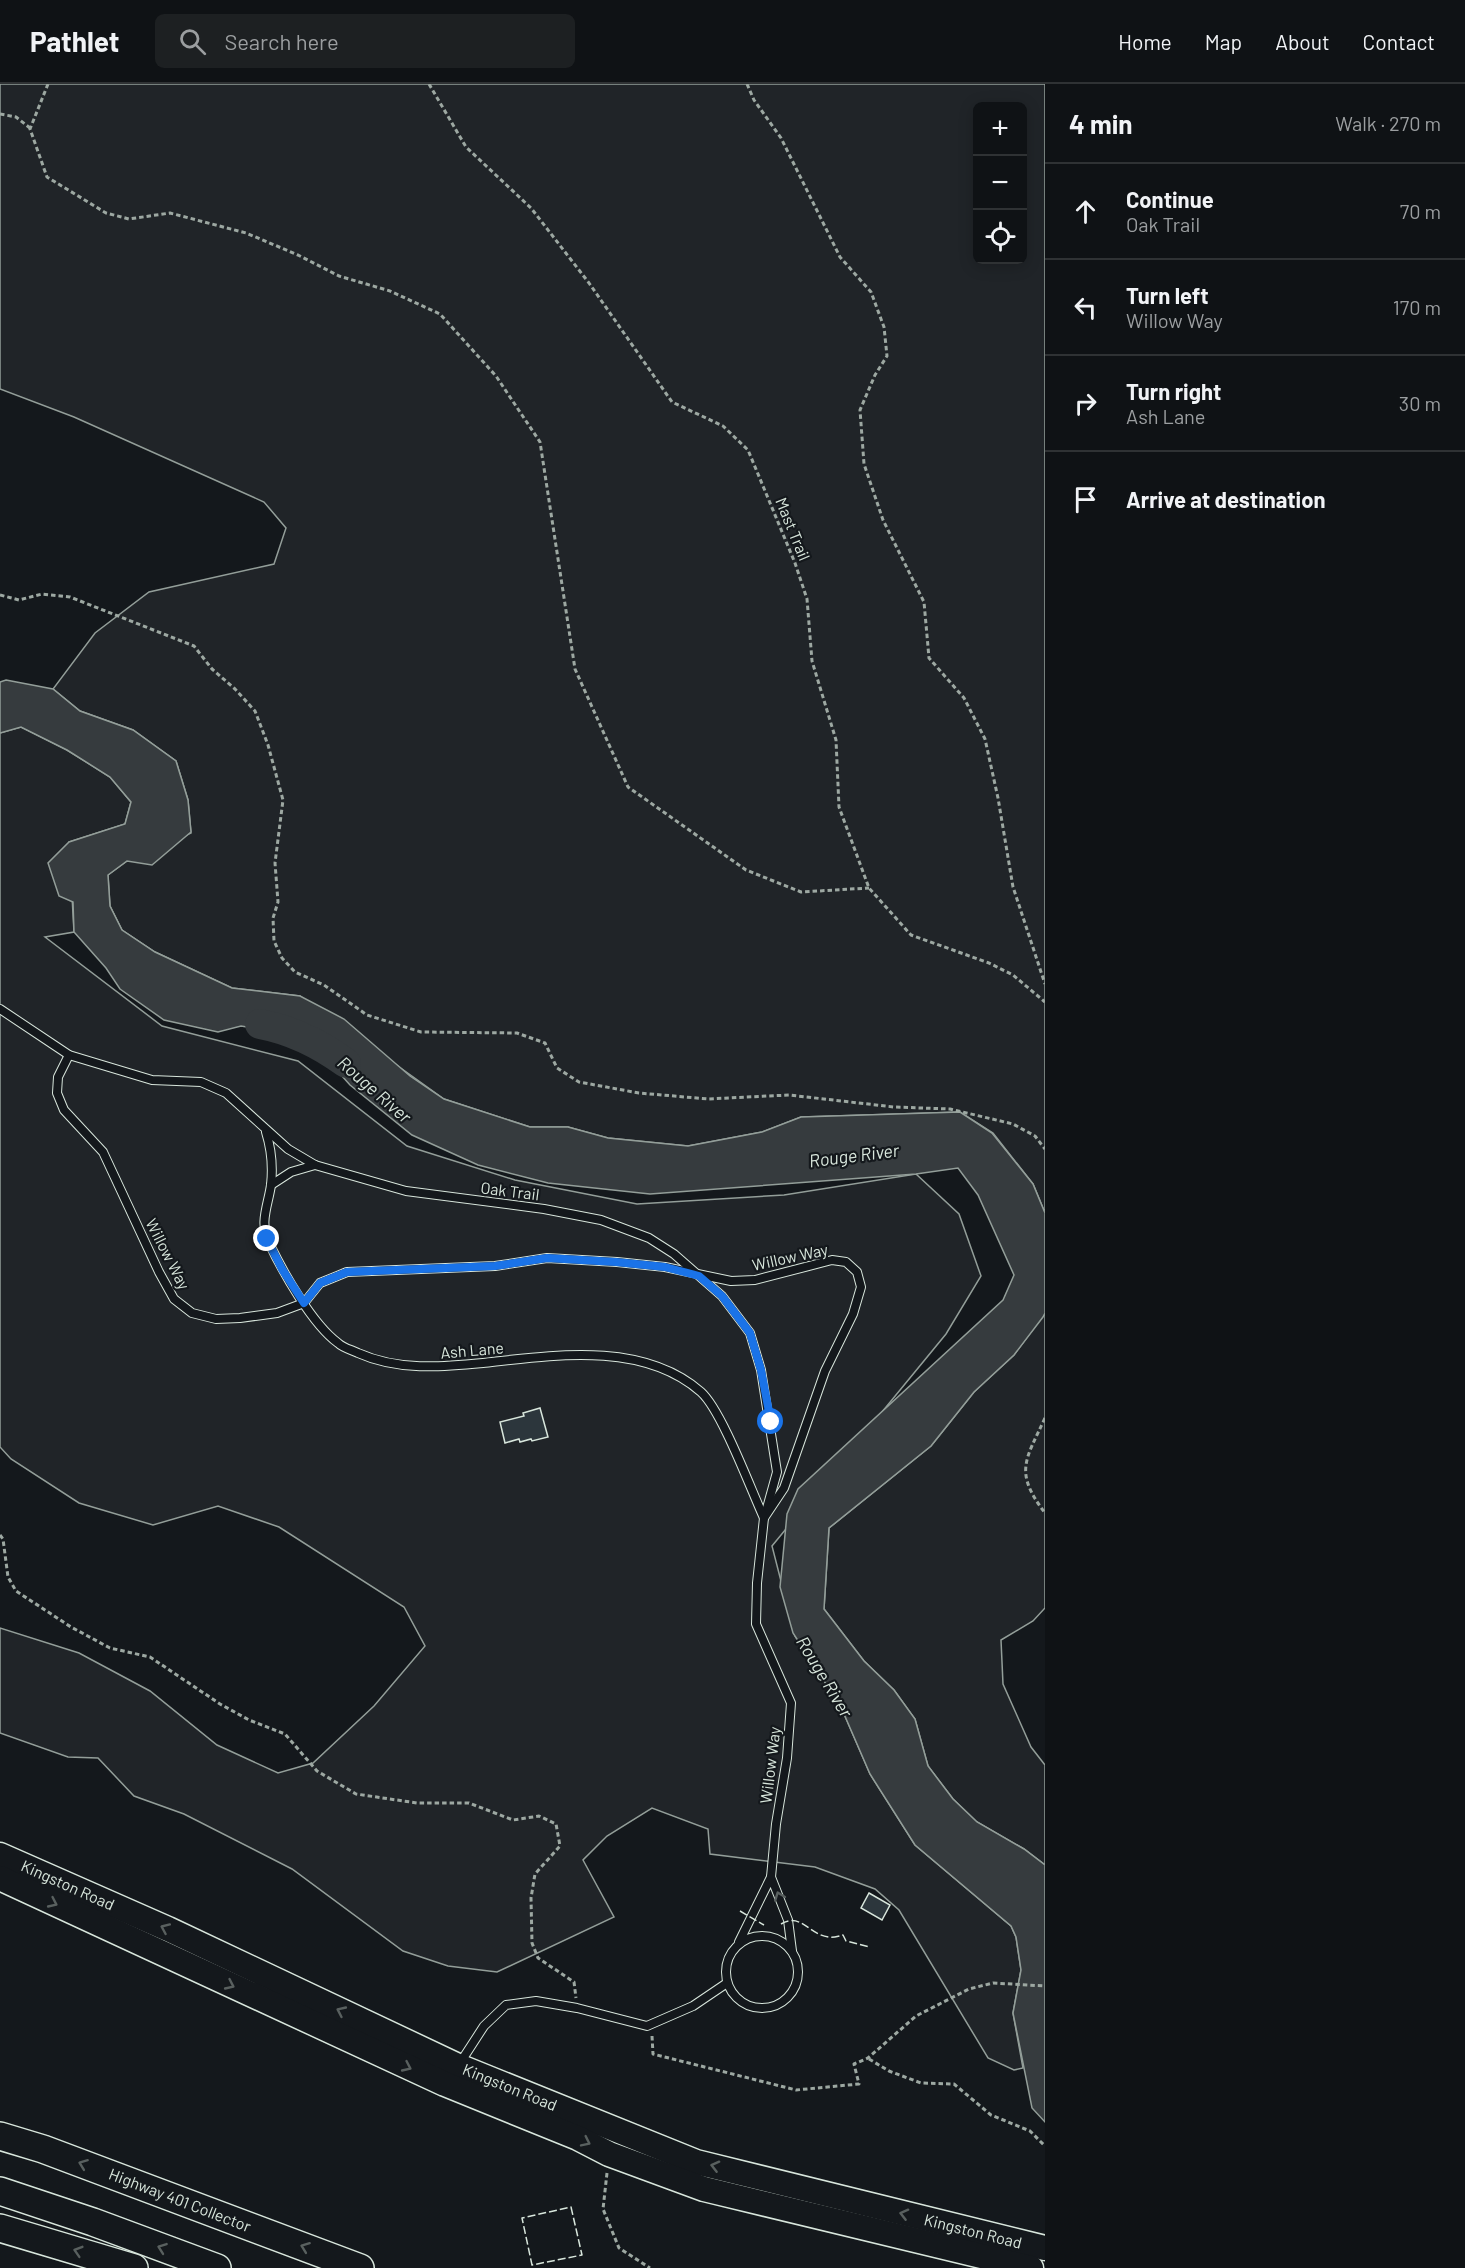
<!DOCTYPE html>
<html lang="en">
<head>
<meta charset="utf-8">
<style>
  body { margin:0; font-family:Barlow,sans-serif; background:#1d2022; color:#f1f3f6 }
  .controls { position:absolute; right:18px; top:18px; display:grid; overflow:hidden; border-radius:9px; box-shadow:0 3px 15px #0003 }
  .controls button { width:54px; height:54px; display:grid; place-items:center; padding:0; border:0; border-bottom:2px solid #2f3234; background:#0f1215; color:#f1f3f6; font:30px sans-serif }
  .stop { position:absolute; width:18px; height:18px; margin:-14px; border:4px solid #1a73e8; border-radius:50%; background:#fff }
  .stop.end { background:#1a73e8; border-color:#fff; box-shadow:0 2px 6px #0008 }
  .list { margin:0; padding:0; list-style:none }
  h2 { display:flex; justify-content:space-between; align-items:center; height:78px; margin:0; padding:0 24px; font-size:26px }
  h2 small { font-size:20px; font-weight:400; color:#9b9ea0 }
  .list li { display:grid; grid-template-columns:39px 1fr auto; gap:18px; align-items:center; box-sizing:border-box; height:96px; padding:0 24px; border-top:2px solid #2f3234 }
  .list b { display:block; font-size:22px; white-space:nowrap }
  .list p { margin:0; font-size:20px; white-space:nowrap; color:#9b9ea0 }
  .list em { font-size:20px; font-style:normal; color:#9b9ea0 }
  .icon { flex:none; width:33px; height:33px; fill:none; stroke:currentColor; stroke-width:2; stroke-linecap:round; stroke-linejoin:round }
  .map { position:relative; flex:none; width:1045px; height:2184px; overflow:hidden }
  header { display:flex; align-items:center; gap:36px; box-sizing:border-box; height:84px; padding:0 30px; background:#0f1215; border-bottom:2px solid #2f3234 }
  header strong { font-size:28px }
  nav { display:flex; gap:33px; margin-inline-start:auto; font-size:21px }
  .search { width:420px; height:54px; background:#1d2022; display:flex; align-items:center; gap:15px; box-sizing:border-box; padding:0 21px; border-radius:9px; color:#9b9ea0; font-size:22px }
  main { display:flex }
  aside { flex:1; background:#0f1215 }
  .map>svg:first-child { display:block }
</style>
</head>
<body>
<header>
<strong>Pathlet</strong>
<div class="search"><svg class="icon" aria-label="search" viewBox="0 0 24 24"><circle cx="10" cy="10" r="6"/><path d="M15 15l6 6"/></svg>Search here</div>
<nav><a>Home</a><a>Map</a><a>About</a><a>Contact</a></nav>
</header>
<main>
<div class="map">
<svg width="1045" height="2184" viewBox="0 0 1045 2184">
  <rect width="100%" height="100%" fill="#14181c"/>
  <g fill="#202428" stroke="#939e99" stroke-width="1.5" fill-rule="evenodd">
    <path d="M0,0H1045V1129L1033,1100L993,1049L960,1028L801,1033L762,1048L688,1062L608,1054L568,1043H530L444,1015L300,912L232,904L155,868L122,846L110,822L108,791L127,777L191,749L188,716L176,677L133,646L80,627L53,605L95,549L149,508L274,480L286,444L264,418L74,333L0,305ZM978,22H1022V176H978Z"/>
    <path d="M21,643L67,666L110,693L131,718L125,740L69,758L74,848L45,853L162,942L298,977L407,1062L515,1096L637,1120L784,1111L916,1090L959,1130L981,1192L946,1250L772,1462L795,1552L841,1623L870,1690L915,1761L1011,1842L1016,1853L1021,1886L1013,1929L1023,1984L1014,1986L988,1974L899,1826L875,1805L815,1783L710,1770L708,1745L652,1724L607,1752L583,1776L614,1833L497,1888L448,1882L403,1867L292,1785L184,1730L134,1712L98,1674L68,1673L0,1649V1544L79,1569L150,1607L217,1661L278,1689L313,1679L374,1622L425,1562L404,1523L279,1443L218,1422L153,1441L79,1419L11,1375L0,1363V649Z"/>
    <path d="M1045,1229V1524L1033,1537L1001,1556L1003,1600L1031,1663L1045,1681V1781L1024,1765L977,1738L953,1715L928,1682L915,1635L894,1606L864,1577L824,1525L829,1444L931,1362L974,1308L1014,1271Z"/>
  </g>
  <path fill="#363b3e" stroke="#939e99" stroke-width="1.5" d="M6,596L53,605L80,627L133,646L176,677L188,716L191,748L152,781L127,777L108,791L110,822L122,846L155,868L232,904L300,912L344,935L410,992L444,1015L530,1043H568L608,1054L688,1062L762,1048L801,1033L960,1028L992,1049L1033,1100L1045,1129V1229L1043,1233L1014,1271L974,1308L931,1362L829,1444L824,1525L864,1577L894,1606L915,1635L928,1682L953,1715L977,1738L1024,1765L1045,1781V2038L1032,2024L1013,1929L1021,1886L1016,1853L1011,1842L915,1761L870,1690L841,1623L793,1549L780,1503L787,1430L798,1405L1003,1216L1014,1191L978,1111L958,1084L916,1090L650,1110L548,1099L478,1081L412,1051L350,1001L307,953L241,942L218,948L164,936L120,905L106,884L74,848L73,818L59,812L48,779L69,758L125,740L131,718L110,693L67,666L21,643L0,649V598Z"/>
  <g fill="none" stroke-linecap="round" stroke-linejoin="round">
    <path stroke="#363b3e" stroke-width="30" d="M260,940C292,946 320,960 346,979"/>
  </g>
  <g fill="#2c363c" stroke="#d8e6dc" stroke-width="1.5">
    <path d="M540,1324L548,1353L532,1357L531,1355L520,1358L519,1355L505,1359L500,1338L524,1332L523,1329Z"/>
    <path d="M869,1809L890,1821L882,1836L861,1824Z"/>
  </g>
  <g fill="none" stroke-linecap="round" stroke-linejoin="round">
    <defs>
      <g id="service">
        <path d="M0,925L69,971L152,996L201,998L226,1009L288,1065L315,1081L406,1107L544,1125L601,1136L649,1154L674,1170L722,1212L750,1249L761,1286L777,1388L767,1424"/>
        <path d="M69,971L58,993L57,1009L64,1026L103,1068L159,1188L174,1215L192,1229L216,1235L240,1234L277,1229L304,1219L320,1199L347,1188L495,1182L547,1174L617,1178L665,1183L731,1197L755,1196L832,1176L846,1178L857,1188L861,1203L853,1230L825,1287L784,1404L764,1434L757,1499L756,1540L791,1619L787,1674L776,1740L771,1793"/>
        <path d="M266,1048C271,1064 273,1083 271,1101C268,1122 259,1138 269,1159C283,1188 312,1240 338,1259C343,1264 352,1266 358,1269C398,1287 441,1283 483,1279C554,1271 643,1257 701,1308C722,1327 751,1406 764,1434"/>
        <path d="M271,1101L291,1088L315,1081"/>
        <circle cx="762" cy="1888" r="36"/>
        <path d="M739,1858L771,1793L788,1836L792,1867"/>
        <path d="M460,1979L484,1942L506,1921L536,1917L577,1924L647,1942L693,1922L727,1899"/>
      </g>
      <g id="primary">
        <path d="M0,1771L168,1845L458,1982L696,2078L1045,2164"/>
        <path d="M0,1794L445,2000L578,2054L609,2070L704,2105L1031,2184"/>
      </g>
      <g id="motorway">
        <path d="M0,2052L43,2065L360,2184"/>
        <path d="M0,2107L93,2138L217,2184"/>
        <path d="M0,2144L134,2184"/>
      </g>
    </defs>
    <use href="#service" stroke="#d8e6dc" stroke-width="10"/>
    <use href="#primary" stroke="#d8e6dc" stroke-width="27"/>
    <use href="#motorway" stroke="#d8e6dc" stroke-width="30"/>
    <g stroke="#9da8a2" stroke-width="3" stroke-dasharray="4.5 3" stroke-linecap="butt">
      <path d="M48,0L30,45L47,93L106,129L129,135L170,129L246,149L298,171L339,192L390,207L440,230L496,292L540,358L575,585L628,703L746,786L801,808L869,804"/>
      <path d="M429,0L466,63L531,124L589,199L672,318L723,342L748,366L795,479L807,515L812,577L836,656L839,723L869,804L911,851L989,879L1013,891L1045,918"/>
      <path d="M747,0L754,16L781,54L840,173L871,208L884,243L887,272L875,291L860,326L864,380L883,436L924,518L929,574L964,614L985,655L998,714L1013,803L1045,900"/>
      <path d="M0,30L16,33L30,44"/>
      <path d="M0,511L19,516L42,510L70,513L194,562L212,585L235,605L255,627L268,661L283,716L275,779L278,818L273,834L274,857L282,874L295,888L324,901L367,931L421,948L517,949L545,959L557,984L579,998L639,1009L708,1015L789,1011L894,1023L950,1025L1013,1040L1035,1052L1045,1065"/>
      <path d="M1045,1334C1025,1377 1014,1388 1045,1429"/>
      <path d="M0,1451L3,1455L8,1493L16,1507L71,1543L110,1564L150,1573L220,1620L249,1636L285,1650L317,1687L356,1710L417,1719H469L513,1736L539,1732L556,1740L560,1762L535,1790L531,1814L532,1859L538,1874L574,1898L576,1914"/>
      <path d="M652,1952L653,1970L796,2006L859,2000L854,1980L868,1974L916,1932L969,1905L993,1899L1045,1902"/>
      <path d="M869,1975L889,1987L921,1999L954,2000L991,2031L1030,2047L1045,2062"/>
      <path d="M607,2089L603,2125L619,2164L650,2184"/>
    </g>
    <use href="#service" stroke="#14181c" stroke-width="8"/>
    <use href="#primary" stroke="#14181c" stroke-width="24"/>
    <use href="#motorway" stroke="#14181c" stroke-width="27"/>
    <g stroke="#d8e6dc" stroke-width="1.5" stroke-dasharray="8 3" stroke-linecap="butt">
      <path d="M740,1827L764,1841"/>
      <path d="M781,1840C801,1828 809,1851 829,1853C833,1854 839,1852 843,1851L846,1857L870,1863"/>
      <path d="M571,2123L582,2171L532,2181L522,2134Z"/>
    </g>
  </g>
  <defs><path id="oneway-chevron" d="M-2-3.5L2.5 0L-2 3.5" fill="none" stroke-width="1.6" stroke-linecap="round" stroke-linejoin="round" transform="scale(1.5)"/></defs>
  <g stroke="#59605f">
    <use href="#oneway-chevron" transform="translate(779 1812) rotate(-111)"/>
    <use href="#oneway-chevron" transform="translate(53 1819) rotate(25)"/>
    <use href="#oneway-chevron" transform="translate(165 1844) rotate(-156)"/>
    <use href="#oneway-chevron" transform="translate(230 1901) rotate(25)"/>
    <use href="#oneway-chevron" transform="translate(341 1927) rotate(-155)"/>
    <use href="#oneway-chevron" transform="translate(407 1983) rotate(25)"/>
    <use href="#oneway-chevron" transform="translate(586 2058) rotate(26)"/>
    <use href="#oneway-chevron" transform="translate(83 2080) rotate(-159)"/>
    <use href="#oneway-chevron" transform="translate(715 2082) rotate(-166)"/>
    <use href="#oneway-chevron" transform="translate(904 2130) rotate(-166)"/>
    <use href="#oneway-chevron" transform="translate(305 2163) rotate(-159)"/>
    <use href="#oneway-chevron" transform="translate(162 2164) rotate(-160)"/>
    <use href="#oneway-chevron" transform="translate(78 2167) rotate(-163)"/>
  </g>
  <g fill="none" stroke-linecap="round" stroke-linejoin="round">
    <path stroke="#1a73e8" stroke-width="8" d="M267,1155L282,1185L304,1219L320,1199L347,1188L495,1182L547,1174L616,1178L665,1183L699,1192L722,1212L750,1249L761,1286L771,1338"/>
  </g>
  <g text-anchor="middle" stroke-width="4.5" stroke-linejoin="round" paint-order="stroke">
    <g font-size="16" fill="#d8e6dc" stroke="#14181c">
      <text transform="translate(793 445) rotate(68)" y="6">Mast Trail</text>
      <text transform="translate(510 1107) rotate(7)" y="6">Oak Trail</text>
      <text transform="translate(168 1170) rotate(63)" y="6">Willow Way</text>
      <text transform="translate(790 1173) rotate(-12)" y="6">Willow Way</text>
      <text transform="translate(472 1266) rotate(-5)" y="6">Ash Lane</text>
      <text transform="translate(770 1681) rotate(-83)" y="6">Willow Way</text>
      <text transform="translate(68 1801) rotate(24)" y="6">Kingston Road</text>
      <text transform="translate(510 2003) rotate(22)" y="6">Kingston Road</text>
      <text transform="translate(180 2116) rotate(21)" y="6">Highway 401 Collector</text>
      <text transform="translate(973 2147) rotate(14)" y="6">Kingston Road</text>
    </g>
    <g font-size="18" font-style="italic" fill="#d8e6dc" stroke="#14181c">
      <text transform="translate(374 1006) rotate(41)" y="6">Rouge River</text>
      <text transform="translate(854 1072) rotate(-7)" y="6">Rouge River</text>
      <text transform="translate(824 1593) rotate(59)" y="6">Rouge River</text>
    </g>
  </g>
</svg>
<div class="controls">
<button>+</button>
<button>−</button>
<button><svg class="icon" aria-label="locate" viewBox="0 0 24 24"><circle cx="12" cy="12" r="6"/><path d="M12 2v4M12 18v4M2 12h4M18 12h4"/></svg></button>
</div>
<div class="stop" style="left:771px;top:1338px"></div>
<div class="stop end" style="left:267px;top:1155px"></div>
</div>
<aside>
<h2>4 min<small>Walk · 270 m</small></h2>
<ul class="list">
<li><svg class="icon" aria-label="ahead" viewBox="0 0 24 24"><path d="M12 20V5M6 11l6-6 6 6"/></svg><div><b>Continue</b><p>Oak Trail</p></div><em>70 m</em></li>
<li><svg class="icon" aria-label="left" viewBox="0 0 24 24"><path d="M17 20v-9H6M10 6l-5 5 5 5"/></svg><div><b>Turn left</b><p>Willow Way</p></div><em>170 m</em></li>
<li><svg class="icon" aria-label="right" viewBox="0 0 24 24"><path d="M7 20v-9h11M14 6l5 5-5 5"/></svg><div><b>Turn right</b><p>Ash Lane</p></div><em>30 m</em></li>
<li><svg class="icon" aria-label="arrive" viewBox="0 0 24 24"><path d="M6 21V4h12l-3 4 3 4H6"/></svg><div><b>Arrive at destination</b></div></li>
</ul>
</aside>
</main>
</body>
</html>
